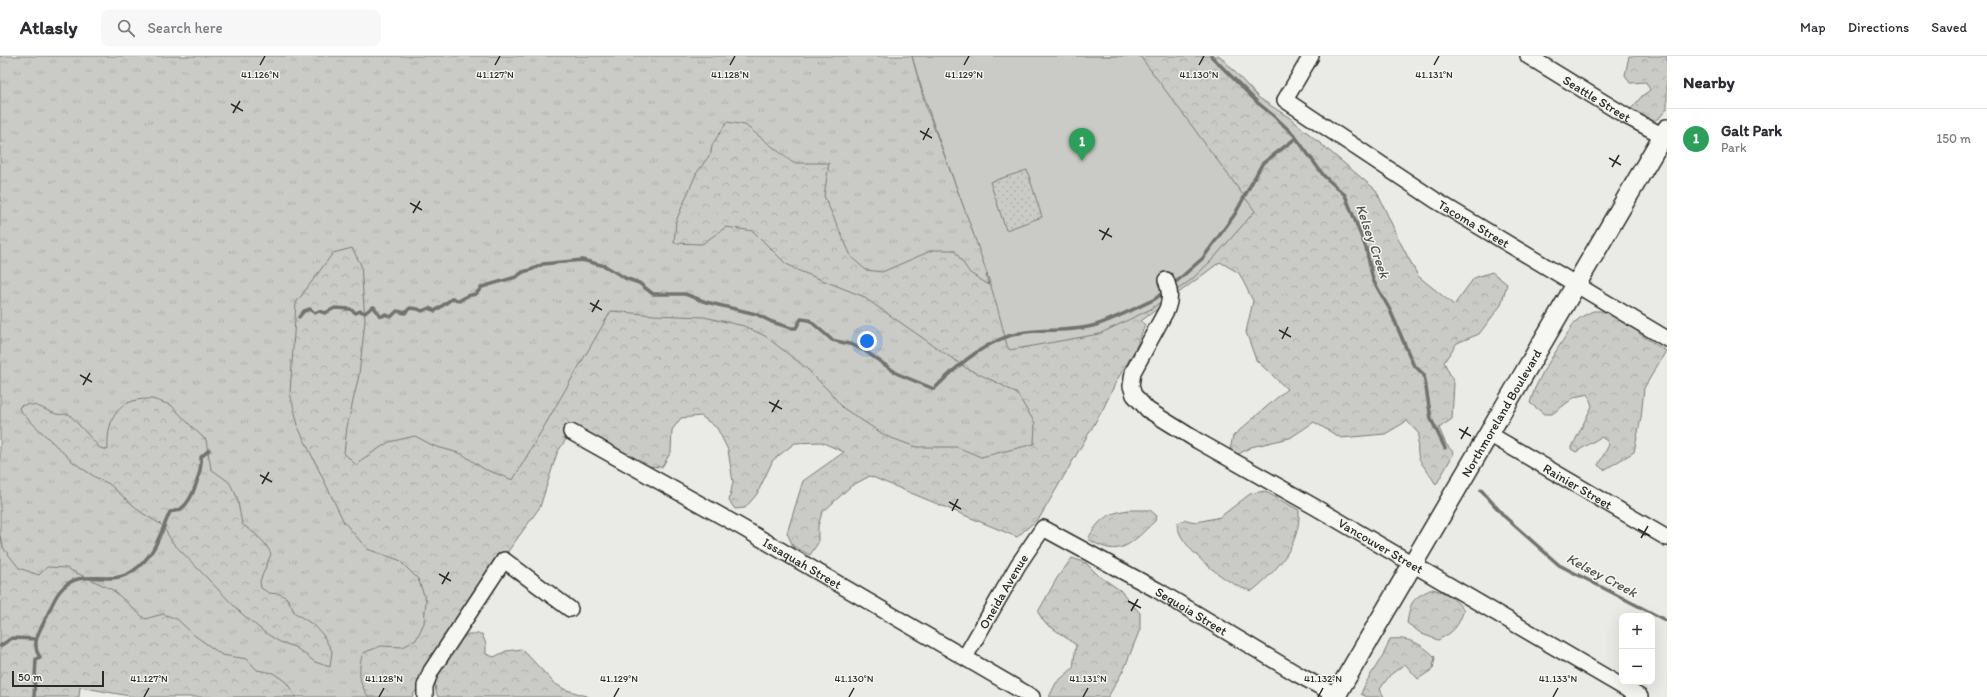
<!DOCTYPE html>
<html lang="en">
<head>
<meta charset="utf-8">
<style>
  body { margin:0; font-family:Itim,sans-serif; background:#f7f7f7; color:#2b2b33 }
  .controls { position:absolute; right:12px; bottom:12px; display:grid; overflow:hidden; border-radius:8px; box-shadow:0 4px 16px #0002 }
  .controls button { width:36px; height:36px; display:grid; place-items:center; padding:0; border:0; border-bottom:1px solid #e1e1e2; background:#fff; color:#2b2b33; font:20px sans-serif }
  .scale { position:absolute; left:12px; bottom:10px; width:92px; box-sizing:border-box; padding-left:4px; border:2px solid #2b2b2b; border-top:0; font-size:11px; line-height:14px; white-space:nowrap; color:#2b2b2b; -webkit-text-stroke:3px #f6f6f2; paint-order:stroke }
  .you { position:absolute; left:867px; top:285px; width:14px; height:14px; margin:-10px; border:3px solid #fff; border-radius:50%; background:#1a73e8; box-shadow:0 0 0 6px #1a73e833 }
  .badge { display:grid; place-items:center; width:26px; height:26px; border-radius:50%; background:#c8321e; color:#fff; font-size:13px; font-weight:700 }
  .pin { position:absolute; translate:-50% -33px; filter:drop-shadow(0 1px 2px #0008) }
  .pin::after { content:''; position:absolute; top:21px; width:14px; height:12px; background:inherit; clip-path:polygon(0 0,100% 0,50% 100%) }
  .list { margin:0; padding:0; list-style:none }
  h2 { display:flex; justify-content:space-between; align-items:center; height:52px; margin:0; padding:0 16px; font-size:17px }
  h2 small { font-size:13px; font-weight:400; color:#7c7c81 }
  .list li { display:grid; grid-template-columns:26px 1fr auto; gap:12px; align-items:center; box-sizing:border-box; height:60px; padding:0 16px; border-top:1px solid #e1e1e2 }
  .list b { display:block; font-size:15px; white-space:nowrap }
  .list p { margin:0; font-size:13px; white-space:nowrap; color:#7c7c81 }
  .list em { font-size:13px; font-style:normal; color:#7c7c81 }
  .icon { flex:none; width:22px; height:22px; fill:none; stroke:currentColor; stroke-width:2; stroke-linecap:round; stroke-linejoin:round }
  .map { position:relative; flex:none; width:1667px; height:641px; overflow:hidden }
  header { display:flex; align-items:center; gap:24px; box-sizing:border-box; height:56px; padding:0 20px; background:#fff; border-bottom:1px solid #e1e1e2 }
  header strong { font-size:19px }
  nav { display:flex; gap:22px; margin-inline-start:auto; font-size:14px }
  .search { width:280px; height:36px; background:#f7f7f7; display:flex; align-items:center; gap:10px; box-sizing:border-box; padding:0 14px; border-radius:8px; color:#7c7c81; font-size:15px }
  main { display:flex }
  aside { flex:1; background:#fff }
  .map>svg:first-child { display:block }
</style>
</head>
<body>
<header>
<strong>Atlasly</strong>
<div class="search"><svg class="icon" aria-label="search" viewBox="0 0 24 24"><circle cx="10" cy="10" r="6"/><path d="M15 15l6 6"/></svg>Search here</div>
<nav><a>Map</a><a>Directions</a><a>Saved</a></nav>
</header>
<main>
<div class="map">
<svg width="1667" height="641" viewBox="0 0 1667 641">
  <defs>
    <pattern id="grass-tufts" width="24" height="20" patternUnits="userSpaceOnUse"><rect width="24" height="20" fill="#cacac7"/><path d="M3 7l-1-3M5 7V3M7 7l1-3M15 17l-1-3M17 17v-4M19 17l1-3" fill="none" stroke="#aeaeab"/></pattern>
    <pattern id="forest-crowns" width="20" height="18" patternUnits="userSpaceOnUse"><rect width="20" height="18" fill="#cacac7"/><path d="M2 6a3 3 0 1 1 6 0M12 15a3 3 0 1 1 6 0" fill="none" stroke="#aeaeab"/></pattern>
    <pattern id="garden-dots" width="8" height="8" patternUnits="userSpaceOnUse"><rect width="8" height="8" fill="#cacac7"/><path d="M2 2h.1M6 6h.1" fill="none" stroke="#aeaeab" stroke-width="1.8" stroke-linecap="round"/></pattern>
  </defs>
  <rect width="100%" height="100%" fill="#eaeae6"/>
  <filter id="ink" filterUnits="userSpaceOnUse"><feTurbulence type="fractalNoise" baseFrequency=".025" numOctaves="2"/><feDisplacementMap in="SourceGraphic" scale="8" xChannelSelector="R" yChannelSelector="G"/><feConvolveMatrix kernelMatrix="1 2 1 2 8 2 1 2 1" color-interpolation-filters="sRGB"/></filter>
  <g filter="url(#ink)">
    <path fill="url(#grass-tufts)" stroke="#7a7a79" d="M0,0H912L925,48L974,178L1068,305L1032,460L625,258L395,641H205L0,535Z"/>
    <g fill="url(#forest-crowns)" stroke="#7a7a79">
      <path d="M913,0H1220L1259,42L1290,62L1376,134L1400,186L1418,220L1454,249L1474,222L1492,216L1507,228L1501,249L1479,278L1457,287L1444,306L1454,327L1452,363L1439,372L1446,388L1454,397L1436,429C1423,405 1414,408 1419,378L1407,365L1385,378L1341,382L1314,366L1290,382L1251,391L1237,399L1230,394L1233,380L1287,333L1256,304L1246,276L1253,245L1239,217L1220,206L1141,265L1145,269L1135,294L1117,324L1103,353L1040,461L1017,481L870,420L851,430L822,457L818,470V487L810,499L793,490L787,477L803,425L844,396L821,386L795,387L773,404L757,438L745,452L735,453L729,445L733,426L728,394L717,372L701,360L681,362L672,374L671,396L662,411L643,410L574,371L557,397L540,451L465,555L412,641H369C358,629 358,611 363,597L381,590L403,591L416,584L424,567L426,544L418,523L399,504L367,493L344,466L299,373L290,337L296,247L333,197L352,192L361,209L365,265L359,319L347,371L344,397L357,410L361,404L389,386L415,380L434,390L462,398L484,413L513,424L611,255L654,259L704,261L744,270L765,280L805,311L829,335L843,352L886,380L916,391H957L981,401L1034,388L1035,367L1017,338L1000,328L966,312L862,240L797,214L785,207L753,175L726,171L702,188L674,187L676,165L696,118L711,97L712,89L727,66L745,69L793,107H829L824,140L852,202L866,214L882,216L933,194H954L970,217L989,229L986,219L1097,182Z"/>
      <path d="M1629,0H1667V53L1660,61L1651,67L1638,61L1631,53L1642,40L1650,34L1646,26L1630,27L1625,19Z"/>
      <path d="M1593,255H1604L1633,271L1641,279L1666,295L1644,332L1641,362L1634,396L1604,414L1598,409L1609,389L1606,384L1601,381L1576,396L1571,393L1592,350L1588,338L1575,341L1552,358H1544L1530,347L1535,332L1544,314L1574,267L1581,261Z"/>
      <path d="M152,343L171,349L192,371L206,384L211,413L229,426L237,441L242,468C254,477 265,484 271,498L260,525L261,532L269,537L280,538L287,542L295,557L315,570L323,579L332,595L330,611L315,606L295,591L280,586L264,576L241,557L173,487L162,469L142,457L109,428L95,421L73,406L26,361L19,353L20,350C33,345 44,354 56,358C60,359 65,358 69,358L100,392L108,394C107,374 111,352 133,345C139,343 146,343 152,343Z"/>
      <path d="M1264,435L1299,454C1301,488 1277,515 1252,535C1248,533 1242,533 1238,530C1220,522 1177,488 1177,467L1185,464L1197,466L1220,461L1250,438Z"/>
      <path d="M1129,454H1150L1157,460L1155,465C1131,487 1121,504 1088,483C1099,463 1107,457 1129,454Z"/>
      <path d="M0,480L4,493L19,512L39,519L47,511L66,512L113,534L145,563L163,558L177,563L194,579L222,599L247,603L257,614L273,617L286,626L296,641H135L80,631L79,641H0Z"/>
      <path d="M1072,502L1086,507L1099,520L1120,534L1140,557V573L1125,611L1108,641H1049L1056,627L1073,612L1076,589L1044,566L1038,556L1057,522Z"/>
      <path d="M1432,533C1446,536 1454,542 1464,554C1458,571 1454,576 1438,584L1422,578L1407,567C1411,545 1411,543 1432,533Z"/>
      <path d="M468,578H482L486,588V598L494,601L506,595L522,593L554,627L564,633L589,641H438C427,621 452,589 468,578Z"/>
      <path d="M1390,583C1409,581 1422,588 1435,601L1433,613L1418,623L1405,608L1390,619L1380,633L1384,641H1367L1361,638C1368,618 1384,603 1390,583Z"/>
    </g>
    <path fill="#cacac7" stroke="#7a7a79" d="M912,0H1140L1255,155L1212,204L1191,224L1151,253L1099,278L1010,294L1007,290C985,191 939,98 912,0Z"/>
    <path fill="url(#garden-dots)" stroke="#7a7a79" d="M1027,114L1042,161L1006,174L990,126Z"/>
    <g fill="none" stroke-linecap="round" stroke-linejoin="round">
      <g stroke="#727270" stroke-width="3.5">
        <path d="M1211,0L1258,47L1275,61L1294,79L1324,120L1345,139L1366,192L1373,224L1390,254L1413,308L1424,319L1431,363L1445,392"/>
        <path d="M1177,225L1203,202L1235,158L1262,108L1296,82"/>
        <path d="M299,261L304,255L310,253L315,257L319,255L325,257L335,252L350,253L356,257L360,255L365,257L371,252L374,251L380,260H383L385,258L391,261L397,255L405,257L410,252L418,253L422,255L429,252L435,255L453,242L459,245L467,240L476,238L482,231L516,221L523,216L533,213L543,208L582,204L605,210L625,222L639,227L653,238H685L706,246L756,258L772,266L791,272H796L801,263L809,264L832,284L853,289L865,295L898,318L934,333C959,308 989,281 1026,276C1050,273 1073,276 1096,269C1116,262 1136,252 1155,243L1161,238"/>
        <path d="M1481,434L1505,461L1559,509L1667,565"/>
        <path d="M0,590L12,582L36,583"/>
        <path d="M34,641L36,603L40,601C32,590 37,579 43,568C49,557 52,545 60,535C81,509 109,532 133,515C155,500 160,478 170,456C174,455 179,455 182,452C193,444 202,414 201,401L209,394"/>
      </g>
      <defs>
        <g id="minor">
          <path id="s1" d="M1311,0L1285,44L1435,144L1667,283"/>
          <path id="s2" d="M1528,0L1626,60L1667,82"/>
          <path id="s3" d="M1166,224C1170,235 1171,242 1167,253L1133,316L1131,330L1134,339L1148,354L1198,385L1315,451L1640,641"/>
          <path id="s4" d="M571,376L741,471L1032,641"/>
          <path id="s5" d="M1489,378L1667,482"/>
          <path id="s6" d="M965,601L1018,509L1043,472L1157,534L1297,618L1339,641"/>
          <path d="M425,641V630L431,615L504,504L570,553"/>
        </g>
        <g id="tertiary">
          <path id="s7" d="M1335,641L1667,73"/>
        </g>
      </defs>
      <use href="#minor" stroke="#2b2b2b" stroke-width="18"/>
      <use href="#tertiary" stroke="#2b2b2b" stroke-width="22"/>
      <use href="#minor" stroke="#f6f6f2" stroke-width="15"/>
      <use href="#tertiary" stroke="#f6f6f2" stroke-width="19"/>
    </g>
  </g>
  <path fill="none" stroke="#2b2b2b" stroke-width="1.5" d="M260,9L265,0M495,9L500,0M730,9L735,0M964,9L969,0M1199,9L1204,0M1434,9L1439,0M231,48L243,55M233,57L240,45M920,75L932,82M923,84L929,72M1609,102L1621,109M1612,111L1619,99M410,147L422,154M413,157L420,145M1099,174L1112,181M1102,184L1109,172M590,247L602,254M592,256L599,244M1279,274L1291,281M1282,283L1288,271M80,319L92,326M83,329L90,317M769,346L782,353M772,356L779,344M1459,373L1471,380M1461,383L1468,371M260,419L272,426M262,428L269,416M949,446L961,453M952,455L958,443M1638,473L1650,480M1641,482L1648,470M439,518L451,525M442,528L449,516M1128,545L1141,552M1131,555L1138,543M144,641L149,632M379,641L384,632M614,641L619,632M849,641L854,632M1083,641L1088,632M1318,641L1323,632M1553,641L1558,632"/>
  <g text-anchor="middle" stroke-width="3" stroke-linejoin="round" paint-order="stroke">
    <g font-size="13" fill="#2b2b2b" stroke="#f6f6f2">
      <text dy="5" stroke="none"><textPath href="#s2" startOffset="81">Seattle Street</textPath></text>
      <text dy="5" stroke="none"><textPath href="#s1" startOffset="277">Tacoma Street</textPath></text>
      <text dy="5" stroke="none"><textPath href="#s7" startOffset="329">Northmoreland Boulevard</textPath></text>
      <text dy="5" stroke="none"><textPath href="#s5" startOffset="103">Rainier Street</textPath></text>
      <text dy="5" stroke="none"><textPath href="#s3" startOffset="415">Vancouver Street</textPath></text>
      <text dy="5" stroke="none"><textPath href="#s4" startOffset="266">Issaquah Street</textPath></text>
      <text dy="5" stroke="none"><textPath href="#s6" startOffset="76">Oneida Avenue</textPath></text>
      <text dy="5" stroke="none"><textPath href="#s6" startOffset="321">Sequoia Street</textPath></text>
    </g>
    <g font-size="14" font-style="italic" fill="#545453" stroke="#f6f6f2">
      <text transform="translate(1373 185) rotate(71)" y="5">Kelsey Creek</text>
      <text transform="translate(1602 519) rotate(28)" y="5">Kelsey Creek</text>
    </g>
  </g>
  <g font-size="10" text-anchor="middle" fill="#2b2b2b" stroke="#f6f6f2" stroke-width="3" stroke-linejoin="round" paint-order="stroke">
    <text x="260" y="22">41.126°N</text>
    <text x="495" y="22">41.127°N</text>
    <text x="730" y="22">41.128°N</text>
    <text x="964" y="22">41.129°N</text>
    <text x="1199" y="22">41.130°N</text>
    <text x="1434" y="22">41.131°N</text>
    <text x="149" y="626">41.127°N</text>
    <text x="384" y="626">41.128°N</text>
    <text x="619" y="626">41.129°N</text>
    <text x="854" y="626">41.130°N</text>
    <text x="1088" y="626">41.131°N</text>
    <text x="1323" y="626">41.132°N</text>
    <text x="1558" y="626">41.133°N</text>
  </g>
</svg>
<div class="controls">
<button>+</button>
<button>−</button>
</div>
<div class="scale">50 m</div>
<div class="you"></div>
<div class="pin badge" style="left:1082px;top:105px;background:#2e9e5b">1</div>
</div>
<aside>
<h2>Nearby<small></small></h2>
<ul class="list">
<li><span class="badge" style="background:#2e9e5b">1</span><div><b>Galt Park</b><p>Park</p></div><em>150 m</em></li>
</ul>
</aside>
</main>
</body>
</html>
